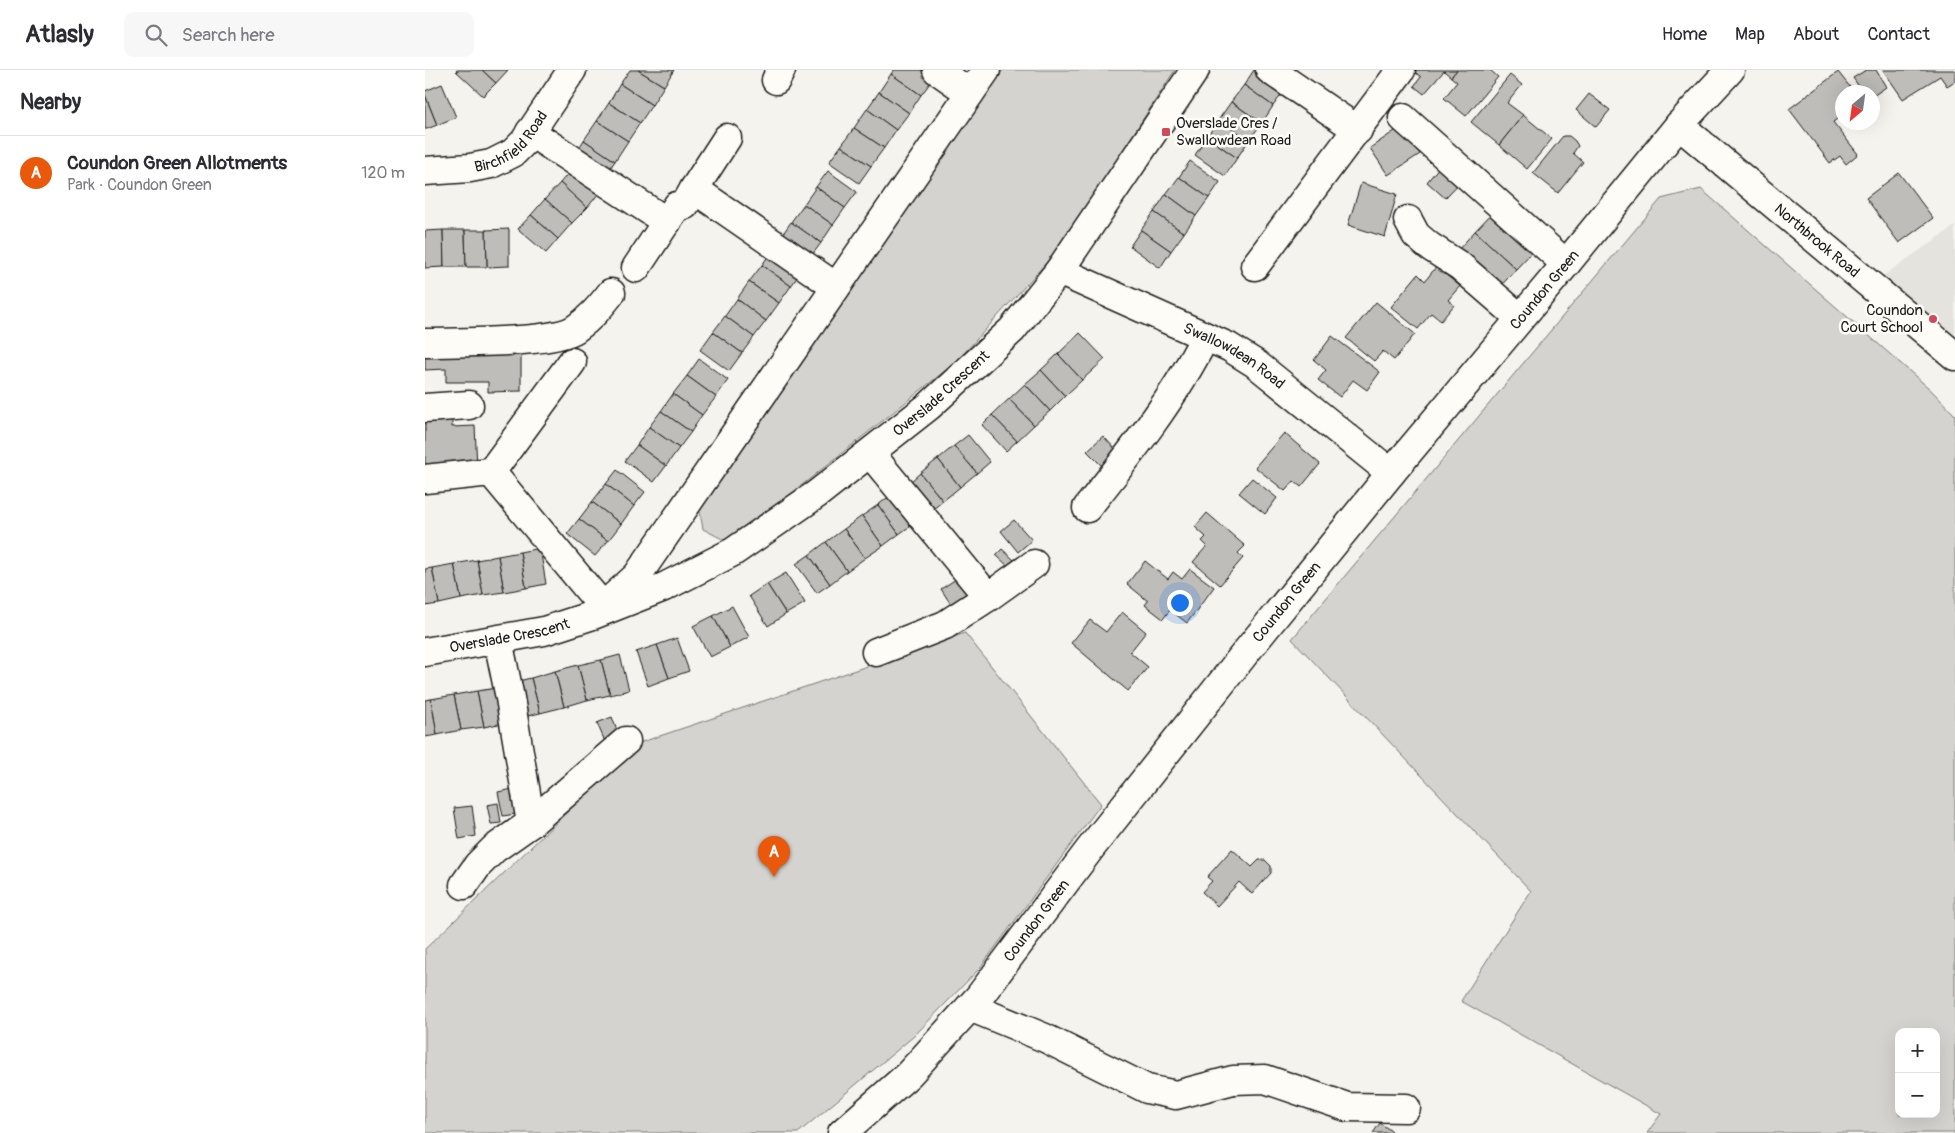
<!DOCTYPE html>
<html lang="en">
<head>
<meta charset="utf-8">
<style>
  body { margin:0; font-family:Pangolin,sans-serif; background:#f7f7f7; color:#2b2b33 }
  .controls { position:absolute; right:15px; bottom:15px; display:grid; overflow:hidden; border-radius:10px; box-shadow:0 5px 20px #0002 }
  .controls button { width:45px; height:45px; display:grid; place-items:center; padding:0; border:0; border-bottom:1px solid #e1e1e2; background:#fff; color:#2b2b33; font:25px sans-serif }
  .compass { position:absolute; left:1410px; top:15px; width:45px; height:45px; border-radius:50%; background:#fff; box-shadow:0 5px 20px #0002; rotate:209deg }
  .you { position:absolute; left:754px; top:532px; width:18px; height:18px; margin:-12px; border:4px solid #fff; border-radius:50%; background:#1a73e8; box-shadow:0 0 0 8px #1a73e833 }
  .badge { display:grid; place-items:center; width:32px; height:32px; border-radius:50%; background:#ea580c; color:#fff; font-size:16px; font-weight:700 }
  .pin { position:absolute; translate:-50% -41px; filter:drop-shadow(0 1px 2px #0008) }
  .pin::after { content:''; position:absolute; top:26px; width:18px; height:15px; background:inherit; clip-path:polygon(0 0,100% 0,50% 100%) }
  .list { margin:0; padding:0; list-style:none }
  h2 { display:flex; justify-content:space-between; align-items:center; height:65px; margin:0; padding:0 20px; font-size:21px }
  h2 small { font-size:16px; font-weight:400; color:#7c7c81 }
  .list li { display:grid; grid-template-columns:32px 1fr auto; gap:15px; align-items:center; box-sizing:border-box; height:75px; padding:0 20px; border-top:1px solid #e1e1e2 }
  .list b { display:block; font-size:19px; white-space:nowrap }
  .list p { margin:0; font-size:16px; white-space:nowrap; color:#7c7c81 }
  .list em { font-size:16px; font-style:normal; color:#7c7c81 }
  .icon { flex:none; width:28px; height:28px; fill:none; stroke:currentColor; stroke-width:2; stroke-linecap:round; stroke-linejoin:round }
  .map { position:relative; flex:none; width:1530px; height:1063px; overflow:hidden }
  header { display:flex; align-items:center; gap:30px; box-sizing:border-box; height:70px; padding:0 25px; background:#fff; border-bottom:1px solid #e1e1e2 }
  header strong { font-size:24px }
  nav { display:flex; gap:28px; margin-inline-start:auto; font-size:18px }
  .search { width:350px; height:45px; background:#f7f7f7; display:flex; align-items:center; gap:12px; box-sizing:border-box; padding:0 18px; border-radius:10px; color:#7c7c81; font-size:19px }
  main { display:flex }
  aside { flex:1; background:#fff }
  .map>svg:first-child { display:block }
</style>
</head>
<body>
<header>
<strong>Atlasly</strong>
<div class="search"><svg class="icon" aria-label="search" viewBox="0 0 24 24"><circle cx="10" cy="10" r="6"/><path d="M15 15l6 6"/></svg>Search here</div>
<nav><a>Home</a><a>Map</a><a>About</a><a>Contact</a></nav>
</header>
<main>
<aside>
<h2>Nearby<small></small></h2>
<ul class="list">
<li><span class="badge">A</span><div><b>Coundon Green Allotments</b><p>Park · Coundon Green</p></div><em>120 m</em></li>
</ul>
</aside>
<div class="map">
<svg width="1530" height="1063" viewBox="0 0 1530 1063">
  <rect width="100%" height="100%" fill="#f4f3ee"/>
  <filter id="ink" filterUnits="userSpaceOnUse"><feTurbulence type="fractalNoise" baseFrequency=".02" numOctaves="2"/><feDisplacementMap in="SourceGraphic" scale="10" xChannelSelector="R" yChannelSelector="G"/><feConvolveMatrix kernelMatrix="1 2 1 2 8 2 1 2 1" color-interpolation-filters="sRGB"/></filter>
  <g filter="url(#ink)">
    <path fill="#e4e3de" d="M1530,156V286L1446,214Z"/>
    <g fill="#d4d3cf" stroke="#787876" fill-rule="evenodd">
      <path d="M578,0H750L632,181L531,292L347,439L301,471L278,459L274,437Z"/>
      <path d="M1276,119L1506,320L1530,345V1063H1222L1236,1044L1036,931L1106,821L867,569L1236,129ZM1474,962H1511V1044H1474Z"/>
      <path d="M540,563L676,734L555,898L489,966L373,1063H0V879L214,673Z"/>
    </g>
    <g fill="#bebdba" stroke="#1c1c1c">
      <path d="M32,0H57L71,13L58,26L31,1Z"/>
      <path d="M57,0H83L71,13Z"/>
      <path d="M205,0H213L239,16L227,35L195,14Z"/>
      <path d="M213,0H249L239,16Z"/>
      <path d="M469,0H496L508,9L496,25L466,4Z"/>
      <path d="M829,0H832L860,20L848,36L819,15Z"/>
      <path d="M987,0H1032L1026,7L1019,1L999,24L989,16L996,7Z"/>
      <path d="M1032,0H1065L1073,7L1041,46L1019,28L1032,12L1026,7Z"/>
      <path d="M1441,0H1451L1461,17L1448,26V22H1438L1428,8Z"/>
      <path d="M1458,0H1530V11L1522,16L1515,6L1478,29Z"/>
      <path d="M1413,2L1429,22H1418V45L1408,52L1433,84L1421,94L1415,86L1405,93L1364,39Z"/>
      <path d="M466,4L496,25L484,43L454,22Z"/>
      <path d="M1085,5L1097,15L1082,33L1098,45L1074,75L1046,52Z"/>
      <path d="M17,14L31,47L12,55L0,25V21Z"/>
      <path d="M195,14L227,35L215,53L184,33Z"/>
      <path d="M819,15L848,36L837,53L806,32Z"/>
      <path d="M454,22L484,43L471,60L442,39Z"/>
      <path d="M1164,24L1185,40L1171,57L1151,40Z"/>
      <path d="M0,25L12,55L2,59H0Z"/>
      <path d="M806,32L837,53L824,70L794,49Z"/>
      <path d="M184,33L215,53L203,71L172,51Z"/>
      <path d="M442,39L471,60L459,78L429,58Z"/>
      <path d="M1098,45L1127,69L1102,99L1074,75Z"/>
      <path d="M794,49L824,70L812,88L782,67Z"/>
      <path d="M172,51L203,71L190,91L159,70Z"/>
      <path d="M977,56L995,84L963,105L945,78Z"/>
      <path d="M429,58L459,78L446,96L416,76Z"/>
      <path d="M1138,66H1144L1150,71L1153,76L1148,83L1158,92L1133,123L1108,103Z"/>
      <path d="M782,67L812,88L800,106L770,85Z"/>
      <path d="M159,70L190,91L181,104L150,84Z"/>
      <path d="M416,76L446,96L434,113L404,92Z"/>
      <path d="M765,91L795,112L784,128L754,107Z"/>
      <path d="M1019,91L1039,108L1020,128L1002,112Z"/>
      <path d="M147,99L174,123L162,138L135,113Z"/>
      <path d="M403,101L432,122L420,138L391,117Z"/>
      <path d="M1474,103L1508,148L1474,173L1441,128Z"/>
      <path d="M754,107L784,128L771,146L741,124Z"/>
      <path d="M135,113L162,138L147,153L120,129Z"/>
      <path d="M936,113L972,124L960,167L923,155Z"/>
      <path d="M391,117L420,138L408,155L379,134Z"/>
      <path d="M741,124L771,146L759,163L729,142Z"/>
      <path d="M120,129L147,153L133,169L106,145Z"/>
      <path d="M379,134L408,155L396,173L366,152Z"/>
      <path d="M1069,141L1110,179L1091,199L1050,161Z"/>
      <path d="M729,142L759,163L746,181L716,160Z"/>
      <path d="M106,145L133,169L121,183L93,159Z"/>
      <path d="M366,152L396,173L384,189L355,168Z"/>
      <path d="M84,159V196L62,197L61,160Z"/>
      <path d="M18,160L19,197L0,198V161Z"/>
      <path d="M18,160H40L41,197H19Z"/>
      <path d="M40,160H61L62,197H41Z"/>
      <path d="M716,160L746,181L735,198L705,176Z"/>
      <path d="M1050,161L1091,199L1074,218L1033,180Z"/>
      <path d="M349,178L378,199L366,216L337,195Z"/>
      <path d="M337,195L366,216L354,233L324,212Z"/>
      <path d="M1011,197L1035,216L1023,230L1029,235L1016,251L1006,243L993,259L966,237L993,204L1000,211Z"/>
      <path d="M324,212L354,233L341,251L312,229Z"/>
      <path d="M312,229L341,251L329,267L300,246Z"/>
      <path d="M951,232L990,264L969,290L958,281L949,291L921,268Z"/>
      <path d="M300,246L329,267L317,283L288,262Z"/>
      <path d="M288,262L317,283L304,301L275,280Z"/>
      <path d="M655,263L680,289L657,310L633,284Z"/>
      <path d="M907,266L955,302L942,320L928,310L915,327L893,310L901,300L889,290Z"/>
      <path d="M0,275H96V321L63,322V312H21V299L0,300Z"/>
      <path d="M633,284L657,310L640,326L616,300Z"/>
      <path d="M274,289L303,310L291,327L262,306Z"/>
      <path d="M616,300L640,326L625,341L600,314Z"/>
      <path d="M262,306L291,327L277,345L248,324Z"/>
      <path d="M600,314L625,341L609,355L584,329Z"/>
      <path d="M248,324L277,345L266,362L236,341Z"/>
      <path d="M584,329L609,355L592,371L567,345Z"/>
      <path d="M236,341L266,362L254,378L224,357Z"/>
      <path d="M567,345L592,371L581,381L557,355Z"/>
      <path d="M27,346V357L50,356L52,398L0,401V348Z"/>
      <path d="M224,357L254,378L241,396L212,375Z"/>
      <path d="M859,363L895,394L876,417L869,411L860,421L830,397Z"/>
      <path d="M543,365L565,392L552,403L529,376Z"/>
      <path d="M678,366L694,383L679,398L662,381Z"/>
      <path d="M212,375L241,396L229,412L200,391Z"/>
      <path d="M529,376L552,403L535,417L513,389Z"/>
      <path d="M513,389L535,417L518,431L495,403Z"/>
      <path d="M192,400L220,422L209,436L181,414Z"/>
      <path d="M495,403L518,431L507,440L484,413Z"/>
      <path d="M827,408L852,428L840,444L814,423Z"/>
      <path d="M181,414L209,436L196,454L167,432Z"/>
      <path d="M470,422L491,452L474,464L453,435Z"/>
      <path d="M167,432L196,454L183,471L154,449Z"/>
      <path d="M453,435L474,464L458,476L437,446Z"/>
      <path d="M782,443L820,476L813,483L818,488L795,515L768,492L782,476L777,471L781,467L770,457Z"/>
      <path d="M437,446L458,476L440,488L419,459Z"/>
      <path d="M154,449L183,471L170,486L142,464Z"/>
      <path d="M589,450L607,470L593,482L576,461Z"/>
      <path d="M419,459L440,488L422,501L401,472Z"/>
      <path d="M401,472L422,501L405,514L384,485Z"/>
      <path d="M115,478L121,514L101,518L95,482Z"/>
      <path d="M577,479L589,490L583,496L571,485Z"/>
      <path d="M95,482L101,518L79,522L73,486Z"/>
      <path d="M384,485L405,514L392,523L371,494Z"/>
      <path d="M73,486L79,522L58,525L52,490Z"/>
      <path d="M52,490L58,525L36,529L29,494Z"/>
      <path d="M720,491L743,509L748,502L757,509L765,499L789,517L762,553L745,540L738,549L720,535L723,531L702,514Z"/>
      <path d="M29,494L36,529L14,534L7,498Z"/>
      <path d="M7,498L14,534L0,536V499Z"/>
      <path d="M361,503L380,533L361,544L342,514Z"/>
      <path d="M537,505L550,525L529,539L516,519Z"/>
      <path d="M342,514L361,544L343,556L324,526Z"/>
      <path d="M307,536L324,567L305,577L288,546Z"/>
      <path d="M697,542L721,562L705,582L723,597L703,621L646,573L665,550L681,562Z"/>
      <path d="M288,546L305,577L285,587L268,556Z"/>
      <path d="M252,568L264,601L244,608L232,575Z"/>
      <path d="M232,575L244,608L223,616L211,582Z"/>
      <path d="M195,585L204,620L185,625L176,590Z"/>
      <path d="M176,590L185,625L162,630L153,595Z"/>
      <path d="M153,595L162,630L139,637L130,601Z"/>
      <path d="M130,601L139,637L115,643L106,608Z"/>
      <path d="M106,608L115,643L98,647L89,612Z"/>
      <path d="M72,618L78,653L59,657L52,621Z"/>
      <path d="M52,621L59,657L36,660L29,625Z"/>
      <path d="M29,625L36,660L12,665L6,629Z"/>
      <path d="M6,629L12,665L0,667V630Z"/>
      <path d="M187,647L195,669L181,674L172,653Z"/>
      <path d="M93,718L97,743L78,746L73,722Z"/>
      <path d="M73,733L76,753L66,754L62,735Z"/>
      <path d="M47,736L51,766L34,769L29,738Z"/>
      <path d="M807,779L827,797L834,790H840L846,796V803L827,824L814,812L792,836L777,822L787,811L782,807Z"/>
      <path d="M955,1053L969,1063H948Z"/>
    </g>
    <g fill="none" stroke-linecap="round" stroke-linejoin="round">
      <defs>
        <g id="minor">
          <path d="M512,0L545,23"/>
          <path d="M845,0L933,60"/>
          <path d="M351,10L356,0"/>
          <path d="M978,48L1141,194"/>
          <path id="s1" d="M1254,55L1530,286"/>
          <path d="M105,62L242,152"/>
          <path id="s2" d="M0,101L45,98L66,94L88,83L99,72L147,0"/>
          <path d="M269,119L302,68"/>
          <path d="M983,150L991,165L1004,176L1035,196L1095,248"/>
          <path d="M830,196L976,0"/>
          <path d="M211,198L252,136L260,135L269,119L411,217"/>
          <path id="s3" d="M634,201L804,277L831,294L966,403"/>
          <path d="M0,273C32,272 127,274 150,259C165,249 175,237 186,223"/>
          <path d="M0,338L44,335"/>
          <path d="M445,383L563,527L609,494"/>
          <path d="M66,402L147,292"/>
          <path d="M0,409L66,402L178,537"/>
          <path d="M662,438C705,384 749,329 780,267"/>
          <path d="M181,534L212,506L561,0"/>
          <path d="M73,570L85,628L106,753"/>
          <path id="s4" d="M0,582L119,561L168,545L239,517L308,482L392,424L504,336L587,260L634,201L770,0"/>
          <path d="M451,582L520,555L563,527"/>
          <path d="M39,815L53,795L69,779L106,753L201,671"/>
          <path d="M545,937L620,968L722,1019L751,1025L808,1010L840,1009L922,1037L981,1038"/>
          <path id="s5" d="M417,1063L483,1005L554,927L665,779L825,577L966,403L1141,194L1254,55L1305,0"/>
        </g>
      </defs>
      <use href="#minor" stroke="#1c1c1c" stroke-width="31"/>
      <use href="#minor" stroke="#fdfcf7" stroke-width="28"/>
    </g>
  </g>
  <g fill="#d1495b" stroke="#fdfcf7" stroke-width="2">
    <rect x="736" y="57" width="10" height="10" rx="2.5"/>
    <circle cx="1508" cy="249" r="5"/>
  </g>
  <g text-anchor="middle" stroke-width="5" stroke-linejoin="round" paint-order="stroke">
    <g font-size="15" fill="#1c1c1c" stroke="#fdfcf7" text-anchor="start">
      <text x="751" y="58">Overslade Cres /<tspan x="751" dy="17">Swallowdean Road</tspan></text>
      <text x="1498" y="245" text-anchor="end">Coundon<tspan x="1498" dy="17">Court School</tspan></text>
    </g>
    <g font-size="15" fill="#1c1c1c" stroke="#fdfcf7">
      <text dy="5" stroke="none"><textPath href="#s2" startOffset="96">Birchfield Road</textPath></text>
      <text dy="5" stroke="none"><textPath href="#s1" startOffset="180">Northbrook Road</textPath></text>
      <text dy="5" stroke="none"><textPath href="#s5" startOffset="1099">Coundon Green</textPath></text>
      <text dy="5" stroke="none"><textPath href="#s3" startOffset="195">Swallowdean Road</textPath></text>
      <text dy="5" stroke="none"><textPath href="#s4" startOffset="588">Overslade Crescent</textPath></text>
      <text dy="5" stroke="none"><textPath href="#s5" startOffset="694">Coundon Green</textPath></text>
      <text dy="5" stroke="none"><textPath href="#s4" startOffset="86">Overslade Crescent</textPath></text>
      <text dy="5" stroke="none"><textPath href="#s5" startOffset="289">Coundon Green</textPath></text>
    </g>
  </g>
</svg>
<div class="controls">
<button>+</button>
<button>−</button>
</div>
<svg class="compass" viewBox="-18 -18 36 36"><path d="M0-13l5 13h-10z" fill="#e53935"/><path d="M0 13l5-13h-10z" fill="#7c7c81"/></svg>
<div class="you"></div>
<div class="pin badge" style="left:349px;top:807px">A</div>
</div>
</main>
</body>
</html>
